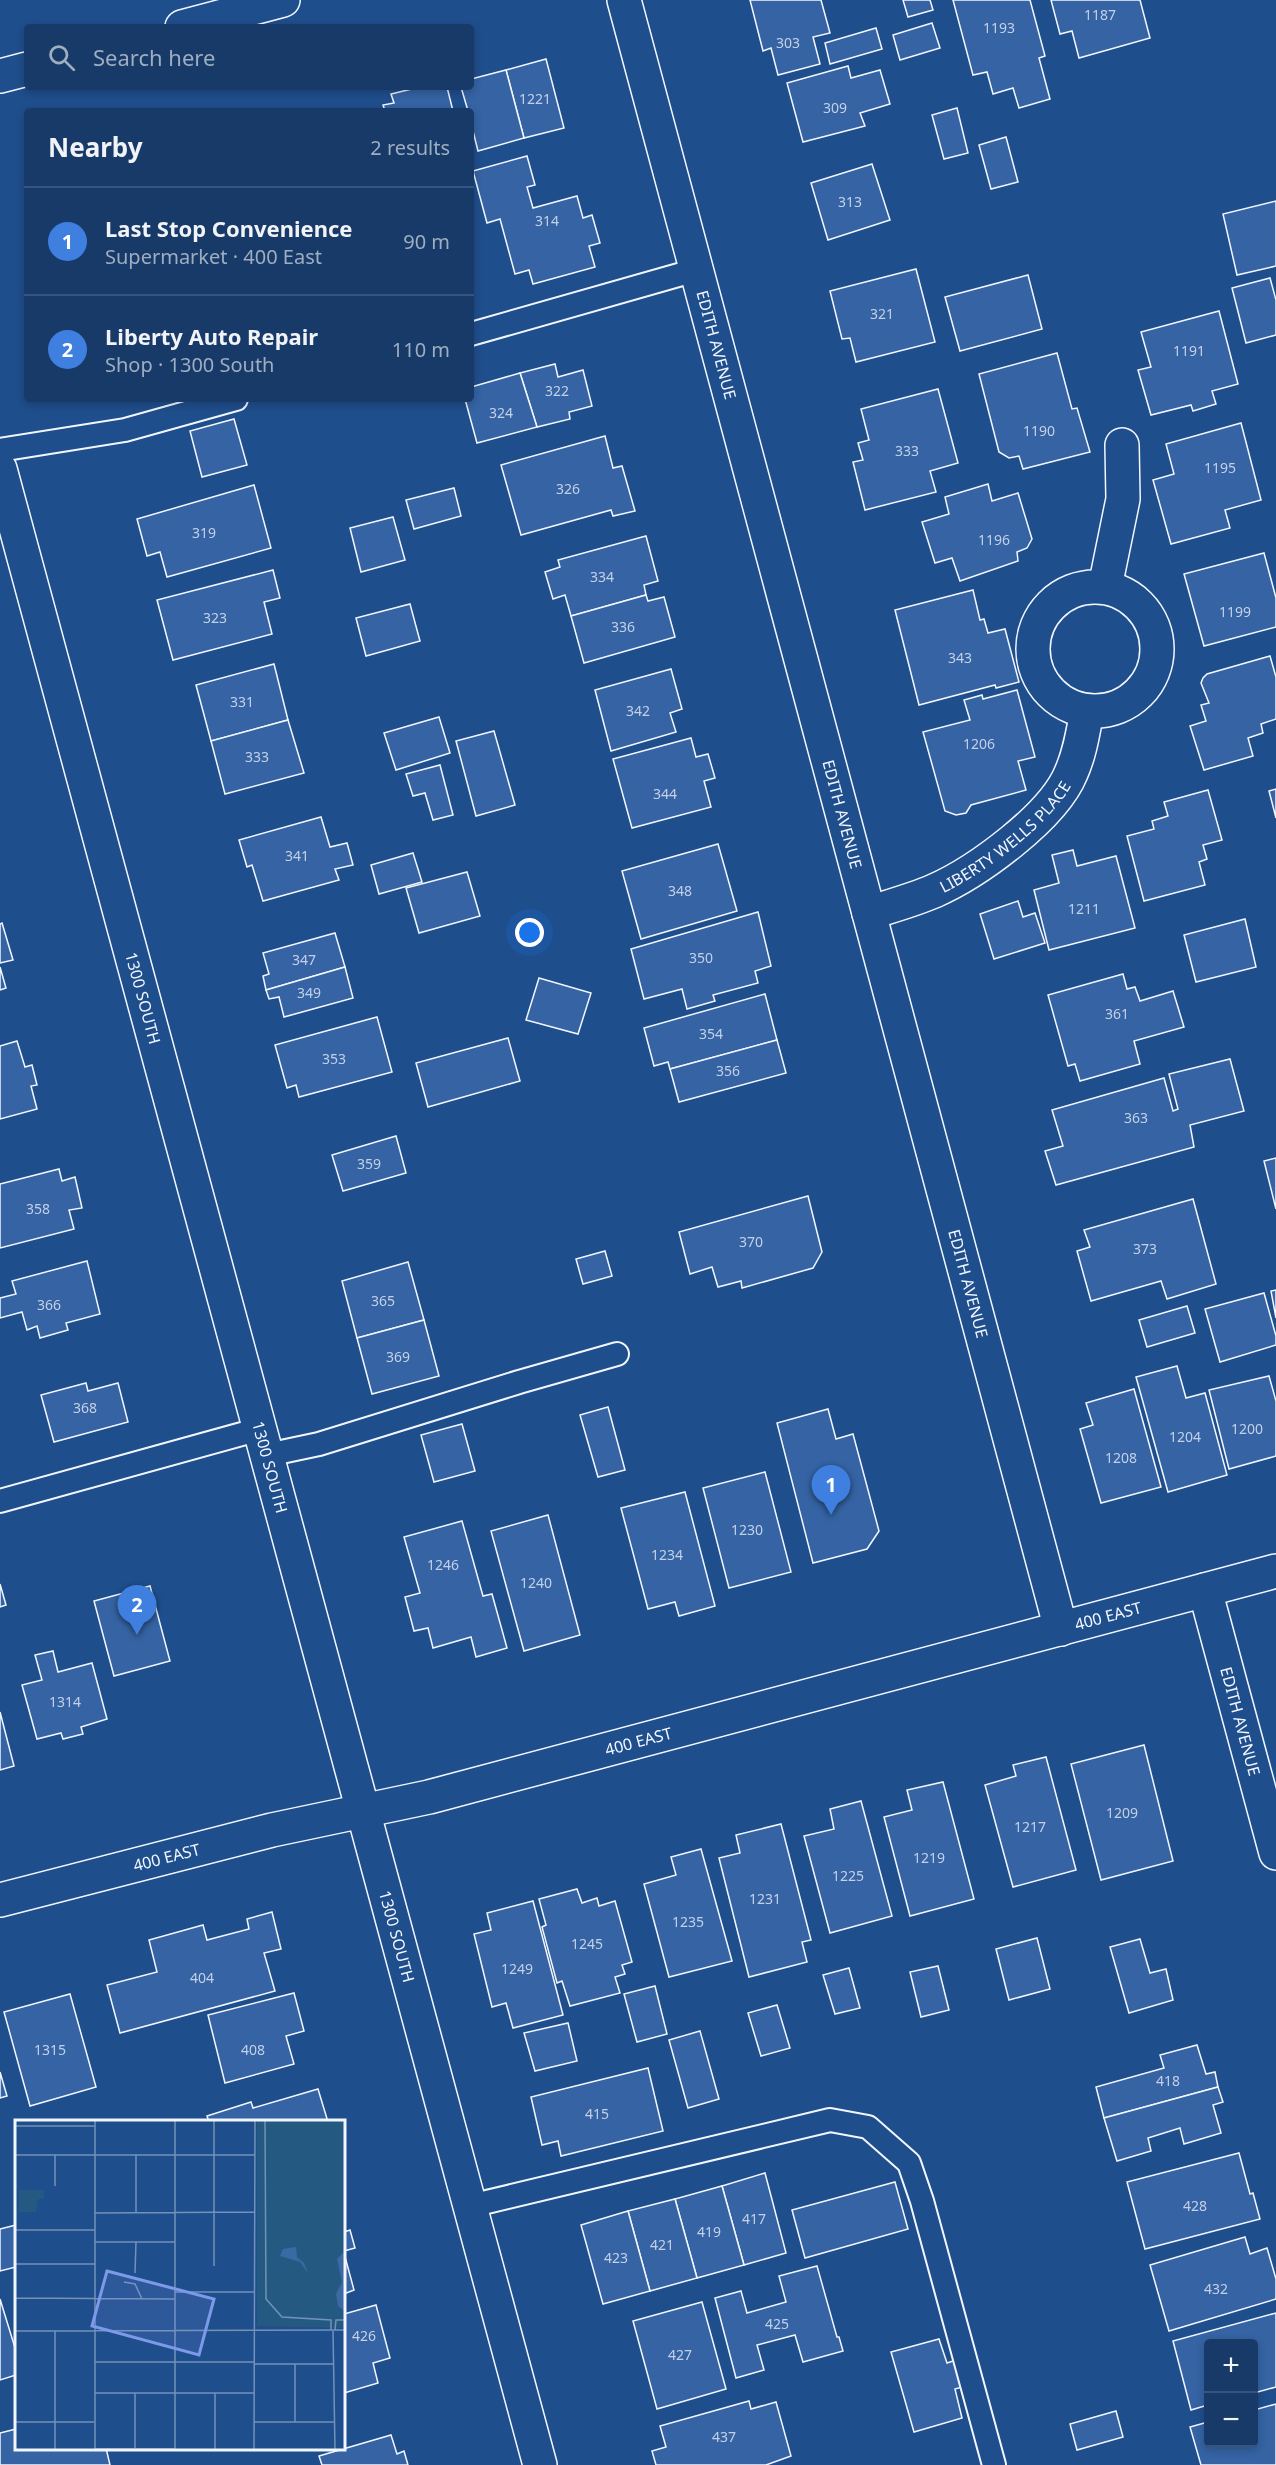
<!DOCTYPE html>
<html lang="en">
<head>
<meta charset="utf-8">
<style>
  body { margin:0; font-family:"Noto Sans",sans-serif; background:#244571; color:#f1f3f6 }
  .controls { position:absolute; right:18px; bottom:18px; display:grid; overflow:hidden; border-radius:6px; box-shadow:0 3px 9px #0003 }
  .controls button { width:54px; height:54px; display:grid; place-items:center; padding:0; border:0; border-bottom:2px solid #36547d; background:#173a69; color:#f1f3f6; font:30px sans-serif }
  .you { position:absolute; left:530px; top:933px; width:21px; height:21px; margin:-15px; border:4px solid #fff; border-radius:50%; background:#1a73e8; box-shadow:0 0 0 9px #1a73e833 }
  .badge { display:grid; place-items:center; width:39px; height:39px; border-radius:50%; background:#ffb74d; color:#fff; font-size:20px; font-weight:700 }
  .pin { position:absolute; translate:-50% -50px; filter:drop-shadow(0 2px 3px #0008) }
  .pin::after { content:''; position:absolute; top:32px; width:21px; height:18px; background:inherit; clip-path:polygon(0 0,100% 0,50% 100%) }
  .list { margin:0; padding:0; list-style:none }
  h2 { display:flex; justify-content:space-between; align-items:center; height:78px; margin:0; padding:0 24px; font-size:26px }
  h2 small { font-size:20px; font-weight:400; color:#9eadc0 }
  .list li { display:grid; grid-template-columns:39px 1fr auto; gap:18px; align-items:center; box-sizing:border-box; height:108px; padding:0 24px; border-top:2px solid #36547d }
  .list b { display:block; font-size:22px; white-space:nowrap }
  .list p { margin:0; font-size:20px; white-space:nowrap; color:#9eadc0 }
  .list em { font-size:20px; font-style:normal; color:#9eadc0 }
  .icon { flex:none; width:33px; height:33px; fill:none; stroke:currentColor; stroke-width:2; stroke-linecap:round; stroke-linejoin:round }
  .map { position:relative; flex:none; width:1276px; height:2465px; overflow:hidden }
  .search { position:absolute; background:#173a69; box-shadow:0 3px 9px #0003; left:24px; top:24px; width:450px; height:66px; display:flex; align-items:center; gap:15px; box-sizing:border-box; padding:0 21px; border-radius:6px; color:#9eadc0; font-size:22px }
  .panel { position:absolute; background:#173a69; box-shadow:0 3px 9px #0003; left:24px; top:108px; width:450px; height:294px; border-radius:6px }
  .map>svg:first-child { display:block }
</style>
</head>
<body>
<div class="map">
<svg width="1276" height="2465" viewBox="0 0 1276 2465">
  <rect width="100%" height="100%" fill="#1f4e8c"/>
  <g fill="#3563a3" stroke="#f2f6ff" stroke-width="1.5">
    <path d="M750,0H821L830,33L813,37L820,64L778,75L771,48L763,51Z"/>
    <path d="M903,0H930L933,10L908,17Z"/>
    <path d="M953,0H1030L1045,56L1039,58L1050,99L1019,108L1013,88L993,94L987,72L973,75Z"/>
    <path d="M1051,0H1140L1150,38L1079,58L1072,31L1060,34Z"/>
    <path d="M932,23L940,48L900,60L893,35Z"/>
    <path d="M876,28L882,49L830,64L825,43Z"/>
    <path d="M546,59L564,128L524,138L506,70Z"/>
    <path d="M848,66L851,78L880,70L890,104L860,113L865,126L803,142L787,83Z"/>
    <path d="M506,70L524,138L478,151L471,123V111H468L461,87H471V79Z"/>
    <path d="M420,87H447L453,111H385L383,105L394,103L391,94Z"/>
    <path d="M957,108L968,153L944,159L932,115Z"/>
    <path d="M1006,137L1018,182L991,189L979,145Z"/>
    <path d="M527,156L535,185L527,187L533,208L577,196L583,218L592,215L600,243L589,246L595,267L533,284L529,270L515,274L500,219L487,223L473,171Z"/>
    <path d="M872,164L890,220L828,240L811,183Z"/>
    <path d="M1276,201V266L1237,275L1223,214Z"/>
    <path d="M916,269L935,342L856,362L850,338L842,339L830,291Z"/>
    <path d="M1028,275L1042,329L960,351L945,297Z"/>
    <path d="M1270,278L1276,300V335L1246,343L1232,288Z"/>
    <path d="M1219,311L1238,384L1212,391L1216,404L1193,411L1191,405L1151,415L1138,370L1151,367L1141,332Z"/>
    <path d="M1057,353L1072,409L1077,408L1090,452L1023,469L1019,456L1009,458L999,452L979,374Z"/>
    <path d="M555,364L558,377L583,370L592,406L569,412L570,419L537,427L520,373Z"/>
    <path d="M520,373L537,427L477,443L465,399H471V387Z"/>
    <path d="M938,389L958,463L930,471L936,492L865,510L853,462L863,460L858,443L869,440L861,409Z"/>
    <path d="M234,419L247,465L202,477L190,431Z"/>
    <path d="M1241,423L1261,500L1225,510L1230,528L1171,544L1153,480L1174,474L1166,444Z"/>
    <path d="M605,436L613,468L622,466L635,511L613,516L611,510L521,535L501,465Z"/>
    <path d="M988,484L992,501L1018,493L1032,539L1027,548L1017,552L1018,561L960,581L952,558L935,563L922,522L949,514L945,497Z"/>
    <path d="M254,485L271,548L167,577L160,552L147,556L137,519Z"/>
    <path d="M454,488L461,516L414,529L406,500Z"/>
    <path d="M393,517L405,560L361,572L350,528Z"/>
    <path d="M646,536L658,581L644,585L646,595L571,616L565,595L553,599L545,572L560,567L558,560Z"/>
    <path d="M1264,553L1276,598V627L1204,646L1184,574Z"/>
    <path d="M273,570L280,598L264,602L272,634L173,660L157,600Z"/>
    <path d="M973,590L980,620L984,619L988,633L1005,629L1019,682L996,688L995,685L919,705L895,610Z"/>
    <path d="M646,595L648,601L664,597L675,637L584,663L571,616Z"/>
    <path d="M410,604L420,641L366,656L356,618Z"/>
    <path d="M1270,656L1276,677V719L1261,724L1263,733L1248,738L1253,756L1204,770L1190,726L1206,721L1201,705L1209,703L1201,683L1203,678L1207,674Z"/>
    <path d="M274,664L288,720L211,741L196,685Z"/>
    <path d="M671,669L682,709L670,713L676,732L611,751L595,690Z"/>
    <path d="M1017,690L1035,757L1018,761L1026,790L971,805L966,813L956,815L945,811L923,732L970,720L964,700L982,695L983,699Z"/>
    <path d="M439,717L450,753L396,770L384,733Z"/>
    <path d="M288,720L304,773L225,794L211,741Z"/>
    <path d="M494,731L515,805L476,816L456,741Z"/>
    <path d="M691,738L696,757L708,754L715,778L704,781L711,807L632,828L613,759Z"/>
    <path d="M440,765L453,815L433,820L425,793L413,796L406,774Z"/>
    <path d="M1276,789V818L1269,791Z"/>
    <path d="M1208,790L1222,840L1203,845L1207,859L1199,862L1205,885L1144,901L1127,836L1154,829L1152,821L1168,816L1164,802Z"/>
    <path d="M321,817L330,847L347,843L353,865L335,869L339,880L263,901L252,865L247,867L239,840Z"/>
    <path d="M718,844L737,911L641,939L622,871Z"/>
    <path d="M1073,850L1077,866L1116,856L1135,928L1049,950L1034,890L1059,883L1052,855Z"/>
    <path d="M413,853L422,882L379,894L371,865Z"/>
    <path d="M467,872L480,916L419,933L406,888Z"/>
    <path d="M1018,901L1023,917L1035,913L1045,943L994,959L980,914Z"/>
    <path d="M758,912L771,966L755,971L758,983L713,995L715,1001L687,1009L682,989L644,999L631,949Z"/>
    <path d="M1245,919L1256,967L1196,982L1184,935Z"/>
    <path d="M2,923L13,960L0,963V924Z"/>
    <path d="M335,933L345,967L266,990L263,976L269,974L263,953Z"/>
    <path d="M0,967L6,988L0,990Z"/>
    <path d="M345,967L353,998L284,1017L279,997L269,999L266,990Z"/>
    <path d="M1123,974L1127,989L1135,987L1140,1001L1173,991L1184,1027L1134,1041L1140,1064L1080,1081L1075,1064L1068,1066L1048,995Z"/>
    <path d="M539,978L591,993L578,1034L526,1020Z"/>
    <path d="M765,994L777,1040L670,1069L668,1062L654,1066L644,1028Z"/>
    <path d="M377,1017L392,1072L299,1097L296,1085L287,1088L275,1045Z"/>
    <path d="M508,1038L520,1081L428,1107L416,1063Z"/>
    <path d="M777,1040L786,1073L679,1102L670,1069Z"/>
    <path d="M17,1041L25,1067L32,1065L37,1085L31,1086L37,1109L0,1119V1046Z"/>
    <path d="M1230,1059L1244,1111L1190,1125L1194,1147L1056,1185L1045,1151L1063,1146L1052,1110L1164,1078L1173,1111L1178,1109L1169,1074Z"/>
    <path d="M396,1136L406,1173L343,1191L332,1155Z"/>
    <path d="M1276,1158V1209L1264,1161Z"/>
    <path d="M59,1169L62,1181L75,1177L82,1208L69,1210L74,1229L0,1248V1184Z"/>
    <path d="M808,1196L822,1252L813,1268L742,1288L741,1281L718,1287L712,1267L690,1274L679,1232Z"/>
    <path d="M1193,1199L1216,1284L1167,1299L1161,1281L1091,1301L1077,1251L1090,1247L1084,1230Z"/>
    <path d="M605,1251L612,1276L583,1284L576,1259Z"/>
    <path d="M87,1261L100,1314L66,1323L68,1330L40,1338L37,1326L27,1330L22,1312L0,1318V1298L16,1294L12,1281Z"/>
    <path d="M408,1262L424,1320L357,1338L342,1281Z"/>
    <path d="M1276,1290V1318L1271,1291Z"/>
    <path d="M1264,1293L1276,1336V1345L1220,1362L1205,1309Z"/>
    <path d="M1187,1306L1195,1333L1147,1347L1139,1320Z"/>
    <path d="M424,1320L439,1376L372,1394L357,1338Z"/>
    <path d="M1177,1366L1186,1398L1205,1393L1227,1475L1168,1492L1136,1377Z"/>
    <path d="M1269,1376L1276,1401V1456L1229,1469L1209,1390Z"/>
    <path d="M86,1383L88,1391L118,1383L128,1422L54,1442L41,1395Z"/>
    <path d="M1134,1389L1161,1487L1101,1503L1080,1429L1093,1425L1086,1403Z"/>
    <path d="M608,1407L625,1470L598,1477L580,1415Z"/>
    <path d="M828,1409L836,1439L853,1434L879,1531L867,1549L813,1563L777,1423Z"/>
    <path d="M462,1424L475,1471L434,1482L421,1435Z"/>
    <path d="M765,1472L791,1572L729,1588L703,1488Z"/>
    <path d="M685,1492L715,1606L679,1616L675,1602L648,1609L621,1508Z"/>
    <path d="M548,1515L580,1635L524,1651L491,1531Z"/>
    <path d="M462,1521L483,1596L492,1594L507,1648L476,1657L471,1637L433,1648L428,1628L414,1631L405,1597L420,1593L404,1537Z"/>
    <path d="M0,1584L6,1605L0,1607Z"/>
    <path d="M150,1586L170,1661L114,1676L94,1601Z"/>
    <path d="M53,1651L58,1672L92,1663L107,1719L81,1727L83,1734L63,1739L61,1733L37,1739L22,1685L42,1680L35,1655Z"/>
    <path d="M0,1712L14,1766L0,1770Z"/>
    <path d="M1144,1745L1173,1861L1101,1880L1071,1764Z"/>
    <path d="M1046,1757L1076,1870L1013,1887L985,1785L1016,1776L1013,1765Z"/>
    <path d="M943,1782L974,1899L910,1916L884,1817L912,1810L907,1790Z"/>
    <path d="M861,1801L892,1916L830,1933L804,1836L834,1829L830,1809Z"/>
    <path d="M781,1824L811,1940L802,1942L807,1962L749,1977L719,1858L740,1853L736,1835Z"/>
    <path d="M701,1849L732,1961L669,1977L644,1884L676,1875L671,1857Z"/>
    <path d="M577,1889L582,1903L597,1898L599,1906L615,1901L632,1962L622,1965L625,1974L615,1977L620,1993L570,2006L562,1981L557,1983L542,1927L546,1925L539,1899Z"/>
    <path d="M533,1901L563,2015L513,2028L506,2003L492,2007L474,1934L491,1930L487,1913Z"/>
    <path d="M272,1912L281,1949L264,1953L275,1991L120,2033L107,1985L157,1972L149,1940L203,1925L207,1940L249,1929L247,1919Z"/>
    <path d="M1037,1938L1050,1989L1009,2000L996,1949Z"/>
    <path d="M1140,1939L1150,1973L1166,1969L1173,2000L1129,2013L1110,1947Z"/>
    <path d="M938,1966L949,2010L921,2017L910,1972Z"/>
    <path d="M849,1968L860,2008L835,2014L823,1975Z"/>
    <path d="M655,1986L667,2034L637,2042L624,1994Z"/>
    <path d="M294,1993L304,2031L286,2036L294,2064L225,2083L208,2015Z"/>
    <path d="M70,1994L96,2087L30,2106L4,2012Z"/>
    <path d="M777,2005L790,2048L761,2056L748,2013Z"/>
    <path d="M568,2023L577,2061L535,2071L524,2033Z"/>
    <path d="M700,2031L719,2099L688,2108L669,2040Z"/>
    <path d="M1197,2045L1206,2074L1215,2072L1218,2087L1104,2118L1096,2087L1164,2068L1160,2055Z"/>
    <path d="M648,2068L663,2131L561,2156L558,2141L542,2145L531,2097Z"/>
    <path d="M0,2072L7,2096L0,2098Z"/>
    <path d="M1218,2087L1223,2102L1213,2105L1221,2133L1184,2144L1180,2128L1148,2138L1151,2151L1117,2161L1104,2118Z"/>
    <path d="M318,2089L328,2122H209L207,2116L251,2102L253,2108Z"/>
    <path d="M1239,2153L1250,2194L1253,2193L1260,2219L1145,2249L1127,2182Z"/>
    <path d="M765,2173L786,2253L744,2265L722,2186Z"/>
    <path d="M895,2182L908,2229L805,2258L792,2210Z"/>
    <path d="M722,2186L744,2265L697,2278L675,2199Z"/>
    <path d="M675,2199L697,2278L650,2291L628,2211Z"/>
    <path d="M628,2211L650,2291L603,2304L581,2225Z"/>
    <path d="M16,2225V2267L0,2271V2229Z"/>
    <path d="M350,2230L355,2248L344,2251V2232Z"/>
    <path d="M1245,2237L1250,2254L1267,2248L1276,2279V2299L1169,2331L1150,2265Z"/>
    <path d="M344,2253L354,2290L344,2294Z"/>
    <path d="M817,2266L837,2337H839L843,2351L803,2362L795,2335L757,2345L764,2370L736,2378L715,2298L741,2291L747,2313L786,2302L779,2276Z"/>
    <path d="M0,2299L16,2351V2375L0,2380Z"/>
    <path d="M702,2302L726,2389L657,2409L633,2321Z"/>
    <path d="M376,2305L390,2358L373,2363L378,2383L344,2393V2314Z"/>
    <path d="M1276,2313V2387L1254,2393V2344H1208V2405L1191,2410L1173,2341Z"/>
    <path d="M939,2339L947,2363L959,2359L966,2386L955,2389L962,2418L914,2432L891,2352Z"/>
    <path d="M749,2401L751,2409L776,2402L791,2456L766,2465H656L652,2451L666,2447L660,2426Z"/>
    <path d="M1276,2404V2465H1201L1190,2427L1208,2422V2442H1254V2410Z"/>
    <path d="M1116,2411L1123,2437L1077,2450L1070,2424Z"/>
    <path d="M16,2429V2448H106L110,2465H0V2433Z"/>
    <path d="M391,2435L397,2454L404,2451L408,2465H322L319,2456Z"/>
  </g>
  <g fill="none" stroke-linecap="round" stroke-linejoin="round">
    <defs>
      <g id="lane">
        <path d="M471,334L696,270"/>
        <path d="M0,450L125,430L236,399"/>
        <path d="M267,1455L319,1444L519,1382L617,1354"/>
        <path d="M0,1501L260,1429"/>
        <path d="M470,2206L830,2120L868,2127L909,2163L922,2201L994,2465"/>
      </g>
      <g id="street">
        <path id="s1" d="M624,0L1061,1629"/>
        <circle cx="1095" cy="649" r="62"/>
        <path d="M1105,587L1123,499L1122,445"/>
        <path id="s2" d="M869,913C891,906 913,900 934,891C977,872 1053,817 1071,773C1080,753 1083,732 1087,711"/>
        <path id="s3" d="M1205,1590L1276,1853"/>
        <path id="s4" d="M0,1900L272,1830L429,1797L1276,1571"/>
      </g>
      <g id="secondary">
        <path d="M182,27L283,0"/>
        <path d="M0,76L27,69"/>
        <path id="s5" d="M0,469L540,2465"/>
      </g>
    </defs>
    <use href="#lane" stroke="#f2f6ff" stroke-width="26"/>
    <use href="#street" stroke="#f2f6ff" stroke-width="36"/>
    <use href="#secondary" stroke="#f2f6ff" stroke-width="36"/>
    <use href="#lane" stroke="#1f4e8c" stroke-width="22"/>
    <use href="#street" stroke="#1f4e8c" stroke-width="33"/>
    <use href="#secondary" stroke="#1f4e8c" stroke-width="33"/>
  </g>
  <g text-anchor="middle" stroke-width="4.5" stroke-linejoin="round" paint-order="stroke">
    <g font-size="14" fill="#c3d1e8">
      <text x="1100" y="20">1187</text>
      <text x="999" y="33">1193</text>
      <text x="788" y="48">303</text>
      <text x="535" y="104">1221</text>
      <text x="835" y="113">309</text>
      <text x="850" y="207">313</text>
      <text x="547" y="226">314</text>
      <text x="882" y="319">321</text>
      <text x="1189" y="356">1191</text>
      <text x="557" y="396">322</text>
      <text x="501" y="418">324</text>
      <text x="1039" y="436">1190</text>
      <text x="907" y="456">333</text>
      <text x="1220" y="473">1195</text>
      <text x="568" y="494">326</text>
      <text x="204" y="538">319</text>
      <text x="994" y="545">1196</text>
      <text x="602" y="582">334</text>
      <text x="1235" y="617">1199</text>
      <text x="215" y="623">323</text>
      <text x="623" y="632">336</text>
      <text x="960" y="663">343</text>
      <text x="242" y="707">331</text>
      <text x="638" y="716">342</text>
      <text x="979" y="749">1206</text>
      <text x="257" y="762">333</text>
      <text x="665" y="799">344</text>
      <text x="297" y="861">341</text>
      <text x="680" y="896">348</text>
      <text x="1084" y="914">1211</text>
      <text x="701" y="963">350</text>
      <text x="304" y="965">347</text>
      <text x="309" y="998">349</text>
      <text x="1117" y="1019">361</text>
      <text x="711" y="1039">354</text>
      <text x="334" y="1064">353</text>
      <text x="728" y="1076">356</text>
      <text x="1136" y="1123">363</text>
      <text x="369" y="1169">359</text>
      <text x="38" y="1214">358</text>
      <text x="751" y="1247">370</text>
      <text x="1145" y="1254">373</text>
      <text x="383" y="1306">365</text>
      <text x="49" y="1310">366</text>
      <text x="398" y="1362">369</text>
      <text x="85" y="1413">368</text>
      <text x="1247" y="1434">1200</text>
      <text x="1185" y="1442">1204</text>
      <text x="1121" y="1463">1208</text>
      <text x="747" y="1535">1230</text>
      <text x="667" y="1560">1234</text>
      <text x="443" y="1570">1246</text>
      <text x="536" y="1588">1240</text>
      <text x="65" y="1707">1314</text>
      <text x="1122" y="1818">1209</text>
      <text x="1030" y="1832">1217</text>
      <text x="929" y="1863">1219</text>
      <text x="848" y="1881">1225</text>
      <text x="765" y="1904">1231</text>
      <text x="688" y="1927">1235</text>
      <text x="587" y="1949">1245</text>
      <text x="517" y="1974">1249</text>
      <text x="202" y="1983">404</text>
      <text x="50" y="2055">1315</text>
      <text x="253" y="2055">408</text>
      <text x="1168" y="2086">418</text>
      <text x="597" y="2119">415</text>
      <text x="1195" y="2211">428</text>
      <text x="754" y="2224">417</text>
      <text x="709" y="2237">419</text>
      <text x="662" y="2250">421</text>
      <text x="616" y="2263">423</text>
      <text x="1216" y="2294">432</text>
      <text x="777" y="2329">425</text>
      <text x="364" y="2341">426</text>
      <text x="680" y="2360">427</text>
      <text x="724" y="2442">437</text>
    </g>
    <g font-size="16" fill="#f2f6ff" stroke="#1f4e8c">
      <text dy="6" stroke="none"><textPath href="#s1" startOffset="357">EDITH AVENUE</textPath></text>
      <text dy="6" stroke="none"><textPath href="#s1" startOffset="843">EDITH AVENUE</textPath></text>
      <text dy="6" stroke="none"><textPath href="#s2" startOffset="159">LIBERTY WELLS PLACE</textPath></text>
      <text dy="6" stroke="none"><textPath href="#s5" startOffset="548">1300 SOUTH</textPath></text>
      <text dy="6" stroke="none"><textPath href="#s1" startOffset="1329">EDITH AVENUE</textPath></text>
      <text dy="6" stroke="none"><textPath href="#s5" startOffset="1034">1300 SOUTH</textPath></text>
      <text dy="6" stroke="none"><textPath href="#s4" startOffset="1144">400 EAST</textPath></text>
      <text dy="6" stroke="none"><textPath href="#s3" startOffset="136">EDITH AVENUE</textPath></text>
      <text dy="6" stroke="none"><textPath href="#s4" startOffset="658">400 EAST</textPath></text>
      <text dy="6" stroke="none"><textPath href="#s4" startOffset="172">400 EAST</textPath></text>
      <text dy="6" stroke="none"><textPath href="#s5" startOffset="1520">1300 SOUTH</textPath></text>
    </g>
  </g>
  <g transform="translate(15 2120)">
    <rect width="330" height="330" fill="#1f4e8c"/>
    <path d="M242,0H330V208L242,206ZM4,70H29V79H23L21,92H4Z" fill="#245a82"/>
    <path d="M281,127L282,137L289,143L293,153L285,142L265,136L268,129ZM330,131V191L323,186L321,174L327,162L322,139Z" fill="#3b69a3"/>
    <path fill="none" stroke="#7391ba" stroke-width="1.5" d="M199,0V146M250,0L251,179L267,197L316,200V210M0,6H80M0,35H240M40,35V66M121,35V93M80,93L240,92M0,110H80M80,122H160M0,144H80M120,153L121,122M109,162L120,164L127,179M160,172H240M0,178L160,179M318,210L320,330M320,210L321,200H330M0,211L330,210M40,211V330M80,242H240M240,244H319M280,244V302M80,273H239M0,302H79M239,302H320M0,310V0M120,328V273M80,329H159M80,330V0M160,330V0M200,330V273M239,330L240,0"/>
    <path fill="#7d9aea" fill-opacity="0.15" stroke="#7d9aea" stroke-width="3" d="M92,151L199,179L184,235L77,206Z"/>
    <rect width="330" height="330" fill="none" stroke="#f2f6ff" stroke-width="3"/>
  </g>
</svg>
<div class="controls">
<button>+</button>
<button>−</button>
</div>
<div class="you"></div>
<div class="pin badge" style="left:831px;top:1515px;background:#3f7fe0">1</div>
<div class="pin badge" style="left:137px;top:1635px;background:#3f7fe0">2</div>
<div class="search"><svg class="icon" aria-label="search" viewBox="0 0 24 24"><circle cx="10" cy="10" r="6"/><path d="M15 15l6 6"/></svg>Search here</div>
<section class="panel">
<h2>Nearby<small>2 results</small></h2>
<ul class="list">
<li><span class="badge" style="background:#3f7fe0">1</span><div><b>Last Stop Convenience</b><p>Supermarket · 400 East</p></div><em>90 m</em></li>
<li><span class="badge" style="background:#3f7fe0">2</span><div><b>Liberty Auto Repair</b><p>Shop · 1300 South</p></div><em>110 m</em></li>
</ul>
</section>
</div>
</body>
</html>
